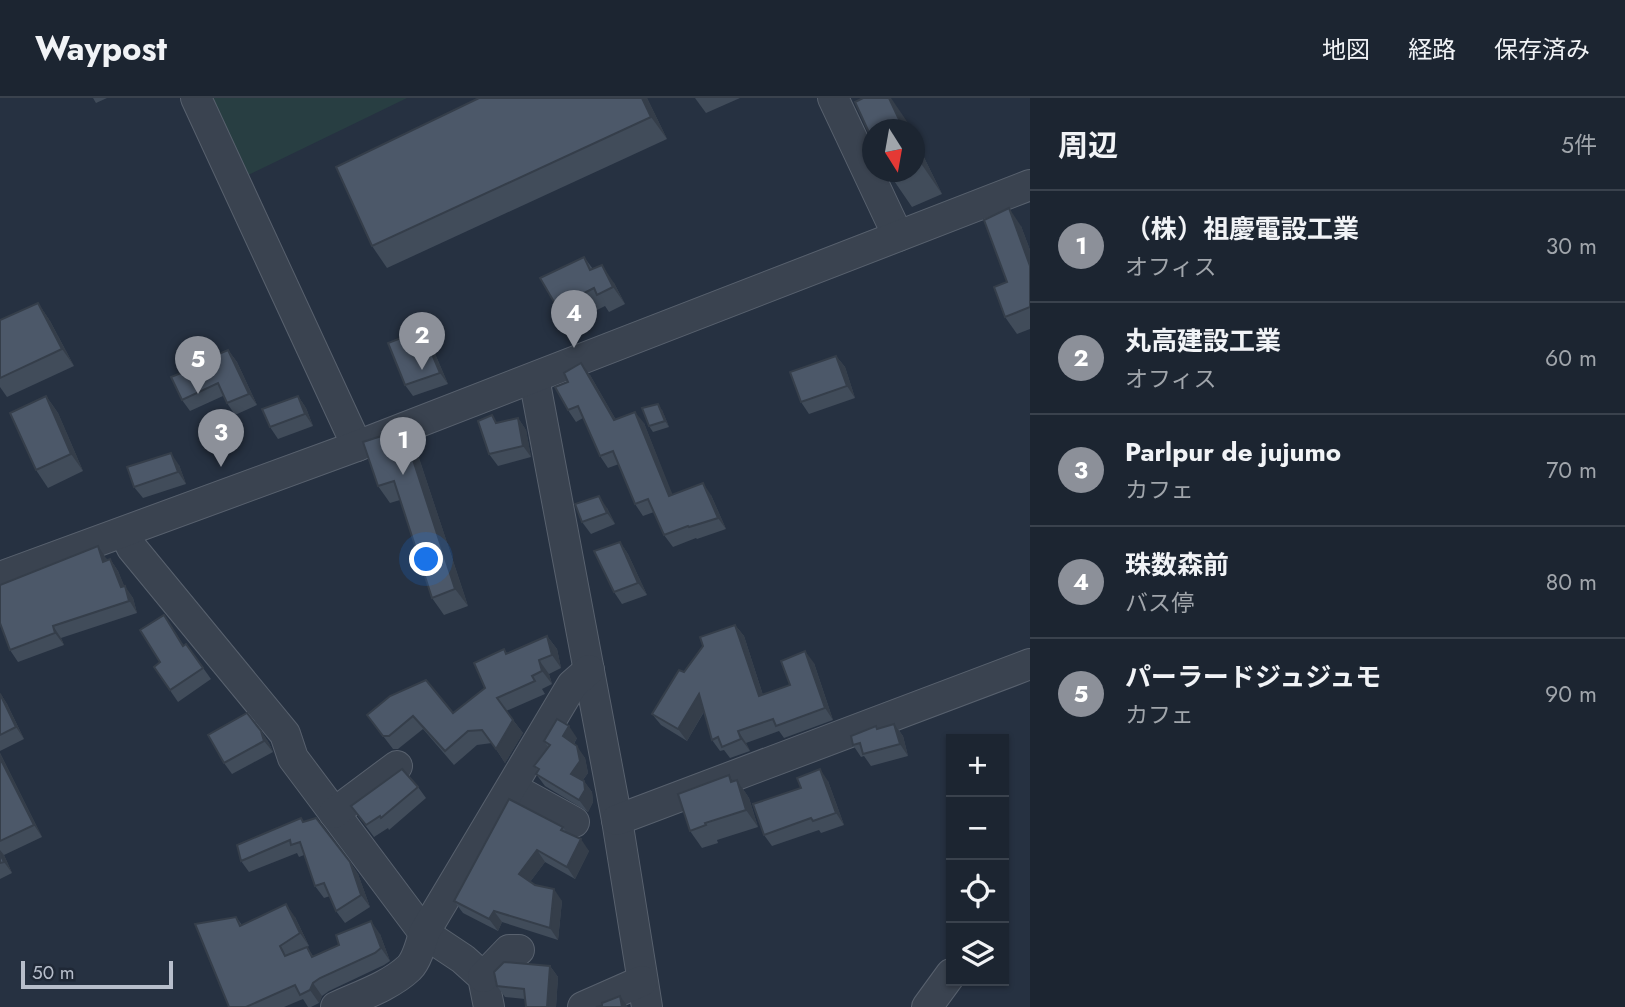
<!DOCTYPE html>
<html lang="ja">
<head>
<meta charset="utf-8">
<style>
  body { margin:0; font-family:Jost,"Noto Sans JP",sans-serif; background:#252d39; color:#f1f3f6 }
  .controls { position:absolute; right:21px; bottom:21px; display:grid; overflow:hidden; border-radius:0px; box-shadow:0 2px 5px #0004 }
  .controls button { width:63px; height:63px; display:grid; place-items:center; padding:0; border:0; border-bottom:2px solid #3a424d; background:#1c2531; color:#f1f3f6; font:35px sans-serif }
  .compass { position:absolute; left:862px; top:21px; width:63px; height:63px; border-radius:50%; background:#1c2531; box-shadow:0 2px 5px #0004; rotate:169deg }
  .scale { position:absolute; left:21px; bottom:18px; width:152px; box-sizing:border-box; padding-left:7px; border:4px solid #b7becb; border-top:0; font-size:19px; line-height:24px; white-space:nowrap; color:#b7becb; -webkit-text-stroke:5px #1f2836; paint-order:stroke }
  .you { position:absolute; left:427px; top:462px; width:24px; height:24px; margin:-18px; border:5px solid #fff; border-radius:50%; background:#1a73e8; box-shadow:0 0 0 10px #1a73e833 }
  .badge { display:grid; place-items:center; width:46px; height:46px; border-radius:50%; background:#8c9099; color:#fff; font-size:23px; font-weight:700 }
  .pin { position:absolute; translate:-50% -58px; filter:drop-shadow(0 2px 4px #0008) }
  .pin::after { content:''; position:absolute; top:37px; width:24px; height:21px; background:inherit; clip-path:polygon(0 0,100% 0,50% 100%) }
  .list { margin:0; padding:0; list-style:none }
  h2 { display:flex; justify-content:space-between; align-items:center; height:91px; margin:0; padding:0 28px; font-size:30px }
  h2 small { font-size:23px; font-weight:400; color:#a0a5ab }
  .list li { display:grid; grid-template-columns:46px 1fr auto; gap:21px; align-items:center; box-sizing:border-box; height:112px; padding:0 28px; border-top:2px solid #3a424d }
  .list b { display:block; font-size:26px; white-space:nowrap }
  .list p { margin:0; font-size:23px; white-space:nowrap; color:#a0a5ab }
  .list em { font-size:23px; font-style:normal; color:#a0a5ab }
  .icon { flex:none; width:38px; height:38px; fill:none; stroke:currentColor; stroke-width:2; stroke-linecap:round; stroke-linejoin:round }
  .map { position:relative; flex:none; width:1030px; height:909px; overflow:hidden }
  header { display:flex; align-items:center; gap:42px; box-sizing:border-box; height:98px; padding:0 35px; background:#1c2531; border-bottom:2px solid #3a424d }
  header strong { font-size:33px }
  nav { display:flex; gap:38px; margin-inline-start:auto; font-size:24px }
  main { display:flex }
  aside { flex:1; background:#1c2531 }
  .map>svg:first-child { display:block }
</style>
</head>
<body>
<header>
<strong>Waypost</strong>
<nav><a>地図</a><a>経路</a><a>保存済み</a></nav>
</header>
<main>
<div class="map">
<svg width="1030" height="909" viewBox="0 0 1030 909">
  <rect width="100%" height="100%" fill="#263141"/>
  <path fill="#283e42" d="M212,0H407L240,81Z"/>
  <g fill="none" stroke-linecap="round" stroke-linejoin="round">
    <defs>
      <g id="minor">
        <path d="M196,0L357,348"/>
        <path d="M833,0L898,138"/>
        <path d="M534,280L617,722L647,909"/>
        <path d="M124,434L132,450L285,636L293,660L424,835L463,861L483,879L489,909"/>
        <path d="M0,479L357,348L1030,87"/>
        <path d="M512,690L574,724"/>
        <path d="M334,715L397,668"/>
        <path d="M617,722L1030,566"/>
        <path d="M483,879L509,852H519"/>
        <path d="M336,909C360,898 390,888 409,870C417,862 421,846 424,835L572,587L589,572"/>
        <path d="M583,909L642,883"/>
        <path d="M927,909L951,876"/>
      </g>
    </defs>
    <use href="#minor" stroke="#58616e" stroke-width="32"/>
    <use href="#minor" stroke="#3a4350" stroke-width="30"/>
  </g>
  <g fill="#414c5a">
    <path d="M93,0H107L96,5Z"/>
    <path d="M647,0L667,41L387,170L372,148Z"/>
    <path d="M695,0H740L706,15Z"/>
    <path d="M914,39L942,96L912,109L888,74H914Z"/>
    <path d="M1021,128L1030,152V231L1017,236L1005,219L1007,184Z"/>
    <path d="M584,159L593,171L614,185L625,206L609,214L605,208L569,226L557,209Z"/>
    <path d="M38,205L50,223L74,268L7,299L0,289V222Z"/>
    <path d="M422,232L430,244L448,286L413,298L405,287Z"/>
    <path d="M228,252L237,264L257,307L235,317L227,305L223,298L190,313L182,302L208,264Z"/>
    <path d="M836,258L845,269L855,300L809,316L801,304Z"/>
    <path d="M590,277L616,322L644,325L672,397H711L726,431L697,441L696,440L673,449L664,437L654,414L643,418L635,406L619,366L608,370L600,358L583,320L576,324L568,312V284Z"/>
    <path d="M46,298L58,315L83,373L48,390L36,372Z"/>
    <path d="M298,298L306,310L313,328L278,341L270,329Z"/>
    <path d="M662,312L669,329L653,334L649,328Z"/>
    <path d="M518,320L526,332L531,359L498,368L489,356L497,325Z"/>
    <path d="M403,331L415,348L468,508L444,517L432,500L400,402L390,405L378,388Z"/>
    <path d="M179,367L186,386L143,400L134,389Z"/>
    <path d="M607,410L615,426L591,436L582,424Z"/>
    <path d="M620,444L628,456L647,497L622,506L614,494Z"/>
    <path d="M106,460L107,462L110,461L118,473L124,488L133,500L137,515L61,540L64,547L18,564L10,552Z"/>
    <path d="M164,517L184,548L186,546L211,581L178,604L154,569L160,564Z"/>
    <path d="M735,527L744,538L763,597L790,587L814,565L833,622L784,640L779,633L746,645L750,653L730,660L724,652L720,653L712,642L704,614L687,643L661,627L652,616L684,574Z"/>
    <path d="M547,538L557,551L561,570L549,576L552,586L542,591L545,596L506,613L523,635L505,665L492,645L477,647L454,667L423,631L398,651H393L367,617L453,615L485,590L504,551L507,555Z"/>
    <path d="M0,595L7,606L24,641L0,653Z"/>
    <path d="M894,626L903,638L908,658L871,668L864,658L861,659L853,647L876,628L878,630Z"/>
    <path d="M261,633L269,645L273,654L232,676L224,665Z"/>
    <path d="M577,640L574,646L585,660L588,675L583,682L592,694L593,704L588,714L545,688L536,676L538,673L534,668L548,649L544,643Z"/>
    <path d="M0,655L42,739L4,757L12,775L0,781Z"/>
    <path d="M729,677L733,683L737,682L749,700L758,729L717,742L718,745L702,750L690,733Z"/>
    <path d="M828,683L844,727L821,735L819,732L772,748L764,737Z"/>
    <path d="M418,689L426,700L389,732L388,730L374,739L351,708Z"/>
    <path d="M301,720L304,724L350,764L358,776L370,809L345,825L336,813L330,798L324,800L315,788L304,757L299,759L297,755L249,774L241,763Z"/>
    <path d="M563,729L567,735L589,753L575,781L545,764L530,784L562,803L558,842L502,824L498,833L463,815L454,803Z"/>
    <path d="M236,819L242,827L295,819L309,848L307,849L313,858L380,836L390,863L384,867L329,893L322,898L319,905L311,909H308L303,901L284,909H229Z"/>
    <path d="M550,868L558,879L556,909H526L525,901L505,899L497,888Z"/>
  </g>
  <g fill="#353e4a">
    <path d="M642,0H647L667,41L651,19Z"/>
    <path d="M889,0H891L906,22L911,32H904Z"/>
    <path d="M914,39L942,96L920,64L914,53Z"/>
    <path d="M1009,110L1021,128L1030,152V168Z"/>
    <path d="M602,167L614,185L625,206L613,189Z"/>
    <path d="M38,205L50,223L74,268L62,251Z"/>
    <path d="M422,232L430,244L448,286L440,275Z"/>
    <path d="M228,252L237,264L257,307L249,296Z"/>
    <path d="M836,258L845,269L855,300L847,288Z"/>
    <path d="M581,265L590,277L623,334L614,322Z"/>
    <path d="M46,298L58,315L83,373L71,356Z"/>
    <path d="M298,298L306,310L313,328L305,316Z"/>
    <path d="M658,306L662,312L669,329L665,323Z"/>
    <path d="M635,314L644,325L678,410L669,398Z"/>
    <path d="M518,320L526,332L531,359L523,348Z"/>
    <path d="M403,331L415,348L468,508L455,491Z"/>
    <path d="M171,355L179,367L186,386L178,374Z"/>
    <path d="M703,385L711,397L726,431L718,420Z"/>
    <path d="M599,398L607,410L615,426L607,415Z"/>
    <path d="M620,444L628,456L647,497L638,485Z"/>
    <path d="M98,448L106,460L112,475L103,464Z"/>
    <path d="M110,461L118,473L126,492L125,488L133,500L137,515L121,489Z"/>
    <path d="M735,527L744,538L767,610L759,598Z"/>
    <path d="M53,528L61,540L64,547L55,535Z"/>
    <path d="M547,538L557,551L561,570L552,557Z"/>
    <path d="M805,553L814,565L833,622L825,610Z"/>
    <path d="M539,562L549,576L552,586L542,573Z"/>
    <path d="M0,595L7,606L24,641L16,629Z"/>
    <path d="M699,596L707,608L687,643L678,631Z"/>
    <path d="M513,622L523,635L505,665L496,651Z"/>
    <path d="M894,626L903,638L908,658L900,646Z"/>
    <path d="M569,628L577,640L571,650L563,638Z"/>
    <path d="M261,633L269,645L273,654L264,643Z"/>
    <path d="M738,633L746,645L750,653L741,641Z"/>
    <path d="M577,648L585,660L588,675L579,687L571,676Z"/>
    <path d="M0,655L42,739L34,727L0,660Z"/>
    <path d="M820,671L828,683L844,727L836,715Z"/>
    <path d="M729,677L740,694L737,682L749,700L758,729L746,712L731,684Z"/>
    <path d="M584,683L592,694L593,704L588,714L579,702Z"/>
    <path d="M581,741L589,753L575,781L567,769Z"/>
    <path d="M0,752L4,757L12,775L4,764L0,756Z"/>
    <path d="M537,752L545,764L527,788L519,776Z"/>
    <path d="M350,764L358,776L370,809L361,797Z"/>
    <path d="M554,791L562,803L558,842L550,830Z"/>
    <path d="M286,806L295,819L309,848L300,835Z"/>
    <path d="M494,813L502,824L498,833L489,821Z"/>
    <path d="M371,823L380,836L390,863L381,850Z"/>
    <path d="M550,868L558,879L556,909H547Z"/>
    <path d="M313,885L322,898L319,905L310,892Z"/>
    <path d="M620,898L628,909H622Z"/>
  </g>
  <g fill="#4c5869" stroke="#353e4a" stroke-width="2">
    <path d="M479,0H642L651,19L372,148L336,69Z"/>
    <path d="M863,0H889L904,32H872V41L855,4Z"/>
    <path d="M914,53L920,64L914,66Z"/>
    <path d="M888,74H900L890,78Z"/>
    <path d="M1009,110L1030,168V209L1005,219L994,189L1007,184L984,122Z"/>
    <path d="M584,159L590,172L602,167L613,189L597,197L594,190L557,209L540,180Z"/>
    <path d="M38,205L62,251L0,280V222Z"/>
    <path d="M422,232L440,275L405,287L388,245Z"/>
    <path d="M228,252L249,296L227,305L218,285L182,302L171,279L208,264L207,261Z"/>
    <path d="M836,258L847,288L801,304L790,274Z"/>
    <path d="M581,265L614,322L635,314L669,398L703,385L718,420L689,429L688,428L664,437L648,401L635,406L613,353L600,358L578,308L568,312L555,289L568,284L564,275Z"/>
    <path d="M46,298L71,356L36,372L10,315Z"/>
    <path d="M298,298L305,316L270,329L262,311Z"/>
    <path d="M658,306L665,323L649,328L642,310Z"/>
    <path d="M492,317L496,325L518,320L523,348L489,356L478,323Z"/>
    <path d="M403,331L455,491L432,500L394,383L378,388L363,344Z"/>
    <path d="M171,355L178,374L134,389L127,369Z"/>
    <path d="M599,398L607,415L582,424L575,406Z"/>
    <path d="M620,444L638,485L614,494L594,453Z"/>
    <path d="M98,448L103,464L110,461L121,489L125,488L129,503L53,528L55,535L10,552L0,525V487Z"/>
    <path d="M164,517L183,548L186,546L203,570L170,592L154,569L160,564L140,532Z"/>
    <path d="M735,527L759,598L790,587L781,563L805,553L825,610L776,628L773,621L738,633L741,641L722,649L718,639L712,642L699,596L678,631L652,616L679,572L684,574L703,548L700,539Z"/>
    <path d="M547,538L552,557L539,562L542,573L532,578L535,583L497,600L513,622L496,651L482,632L468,633L445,653L413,618L389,638H383L367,617L390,598L426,582L453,615L485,590L474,565L504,551L506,556Z"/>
    <path d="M0,596L16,629L0,637Z"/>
    <path d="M247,615L261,633L264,643L224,665L208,637Z"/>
    <path d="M557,621L569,628L563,638L577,648L580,663L571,676L584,683L585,692L579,702L536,676L539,671L534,668L550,647L544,643Z"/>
    <path d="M894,626L900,646L863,656L860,645L853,647L851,638L876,628L877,631Z"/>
    <path d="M0,660L34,727L0,743Z"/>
    <path d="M402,671L418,689L381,720L380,718L366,727L351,708Z"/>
    <path d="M820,671L836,715L813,723L811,720L764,737L753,706L801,690L797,680Z"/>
    <path d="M729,677L731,684L737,682L746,712L705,725L706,727L690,733L678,696Z"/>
    <path d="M509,701L563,729L561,732L581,741L567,769L537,752L519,776L535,787L554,791L550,830L494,813L489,821L454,803Z"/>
    <path d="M301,720L303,724L316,720L350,764L361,797L336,813L324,785L315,788L300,744L291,747L290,742L241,763L237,747Z"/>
    <path d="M0,756L4,764L0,765Z"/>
    <path d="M286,806L300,835L280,848L285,858L307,849L312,859L339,847L336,837L371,823L381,850L375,855L320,880L313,885L310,892L300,897L295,887L246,909H229L195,826L236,819L240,828Z"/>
    <path d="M504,864L550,868L547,909H526L524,891L497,888L494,874Z"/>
    <path d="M620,898L622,909H596L602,908V905Z"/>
  </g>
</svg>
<div class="controls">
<button>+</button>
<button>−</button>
<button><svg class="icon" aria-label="locate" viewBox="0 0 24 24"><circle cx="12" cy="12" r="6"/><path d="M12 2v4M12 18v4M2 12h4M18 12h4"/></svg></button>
<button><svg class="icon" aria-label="layers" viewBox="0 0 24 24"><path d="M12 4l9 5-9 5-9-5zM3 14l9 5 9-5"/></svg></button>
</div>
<svg class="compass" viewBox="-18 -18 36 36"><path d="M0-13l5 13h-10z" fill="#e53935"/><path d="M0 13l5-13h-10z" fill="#a0a5ab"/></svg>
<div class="scale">50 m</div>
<div class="you"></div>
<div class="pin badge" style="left:403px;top:377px">1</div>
<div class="pin badge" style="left:422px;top:272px">2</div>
<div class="pin badge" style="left:221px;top:369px">3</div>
<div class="pin badge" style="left:574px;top:250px">4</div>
<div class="pin badge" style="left:198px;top:296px">5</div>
</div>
<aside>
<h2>周辺<small>5件</small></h2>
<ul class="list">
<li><span class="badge">1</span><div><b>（株）祖慶電設工業</b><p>オフィス</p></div><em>30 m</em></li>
<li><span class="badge">2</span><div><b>丸高建設工業</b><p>オフィス</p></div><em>60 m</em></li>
<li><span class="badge">3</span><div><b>Parlpur de jujumo</b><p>カフェ</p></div><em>70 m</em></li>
<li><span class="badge">4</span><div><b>珠数森前</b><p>バス停</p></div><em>80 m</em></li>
<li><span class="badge">5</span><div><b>パーラードジュジュモ</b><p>カフェ</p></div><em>90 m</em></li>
</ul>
</aside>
</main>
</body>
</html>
